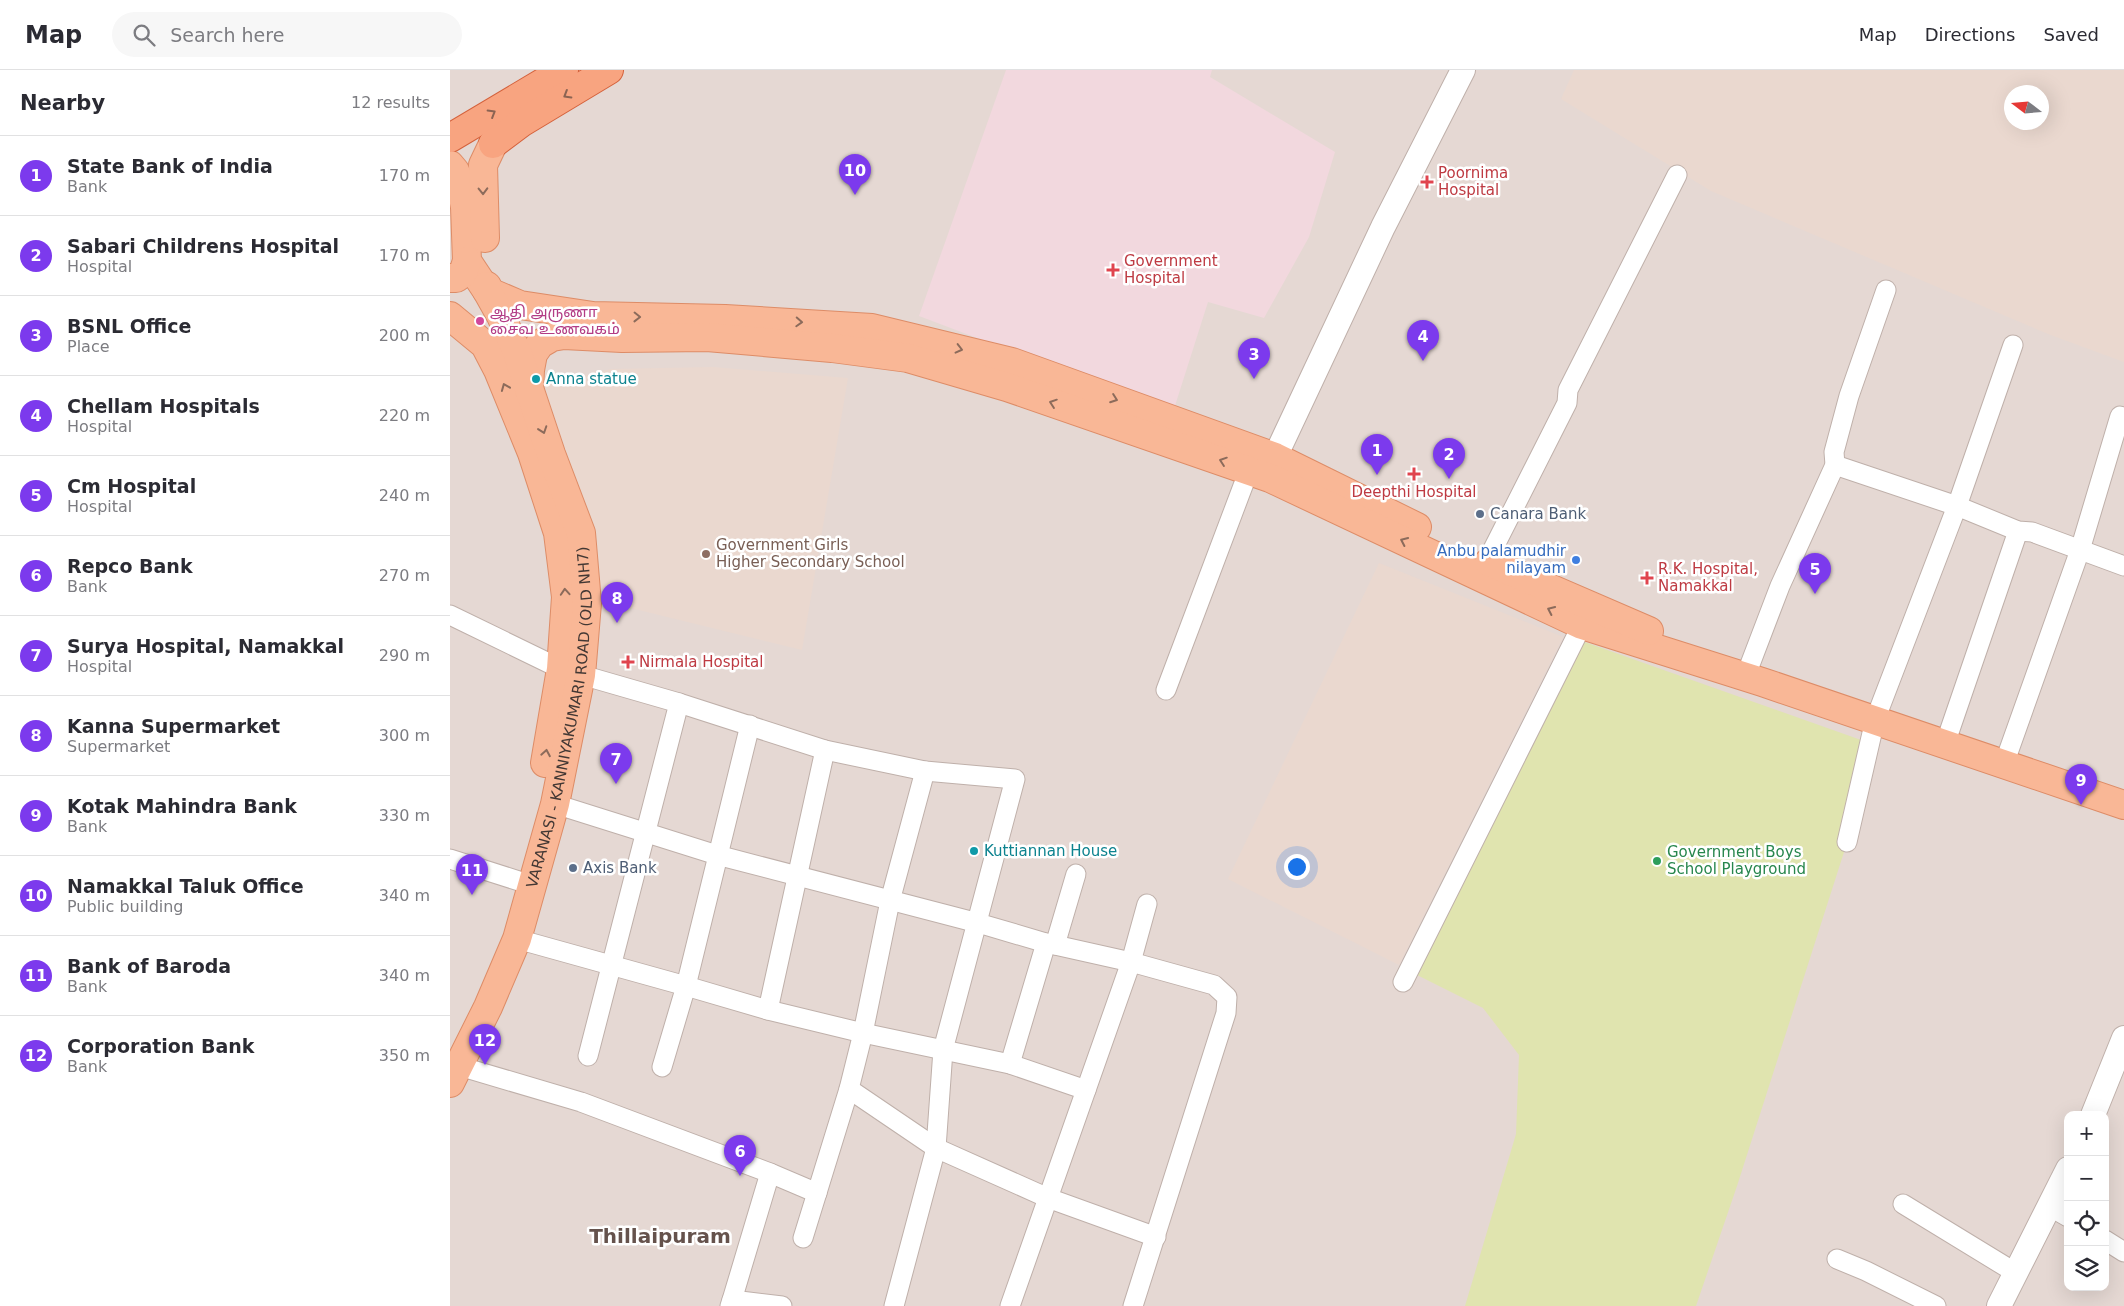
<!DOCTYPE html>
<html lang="en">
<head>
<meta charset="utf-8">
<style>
  body { margin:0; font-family:"DejaVu Sans","Noto Sans Tamil",sans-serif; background:#f7f7f7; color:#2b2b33 }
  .controls { position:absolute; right:15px; bottom:15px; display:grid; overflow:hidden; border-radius:10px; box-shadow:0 5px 20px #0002 }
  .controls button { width:45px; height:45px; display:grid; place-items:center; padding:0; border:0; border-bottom:1px solid #e1e1e2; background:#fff; color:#2b2b33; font:25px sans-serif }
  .compass { position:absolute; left:1554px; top:15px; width:45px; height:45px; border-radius:50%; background:#fff; box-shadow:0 5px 20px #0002; rotate:286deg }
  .you { position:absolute; left:846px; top:796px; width:18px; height:18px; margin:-12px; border:4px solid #fff; border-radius:50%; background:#1a73e8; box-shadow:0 0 0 8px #1a73e833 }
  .badge { display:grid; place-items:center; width:32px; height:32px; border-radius:50%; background:#7c3aed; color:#fff; font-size:16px; font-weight:700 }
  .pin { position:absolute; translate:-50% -41px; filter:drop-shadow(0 1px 2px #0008) }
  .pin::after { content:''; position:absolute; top:26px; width:18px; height:15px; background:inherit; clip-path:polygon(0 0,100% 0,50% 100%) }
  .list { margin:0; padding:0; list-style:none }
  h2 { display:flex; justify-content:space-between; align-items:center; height:65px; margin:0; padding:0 20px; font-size:21px }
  h2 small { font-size:16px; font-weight:400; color:#7c7c81 }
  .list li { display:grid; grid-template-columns:32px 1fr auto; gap:15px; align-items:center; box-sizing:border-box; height:80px; padding:0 20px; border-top:1px solid #e1e1e2 }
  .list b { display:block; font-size:19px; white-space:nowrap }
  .list p { margin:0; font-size:16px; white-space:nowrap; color:#7c7c81 }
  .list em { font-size:16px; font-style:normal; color:#7c7c81 }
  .icon { flex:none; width:28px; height:28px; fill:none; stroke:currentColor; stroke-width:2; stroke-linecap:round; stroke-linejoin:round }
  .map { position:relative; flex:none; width:1674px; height:1236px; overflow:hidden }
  header { display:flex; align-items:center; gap:30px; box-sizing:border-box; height:70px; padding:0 25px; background:#fff; border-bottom:1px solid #e1e1e2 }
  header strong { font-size:24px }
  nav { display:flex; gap:28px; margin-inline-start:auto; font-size:18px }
  .search { width:350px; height:45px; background:#f7f7f7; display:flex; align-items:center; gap:12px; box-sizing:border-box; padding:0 18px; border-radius:28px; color:#7c7c81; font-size:19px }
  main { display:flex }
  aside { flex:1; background:#fff }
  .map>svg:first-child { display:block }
</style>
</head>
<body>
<header>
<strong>Map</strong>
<div class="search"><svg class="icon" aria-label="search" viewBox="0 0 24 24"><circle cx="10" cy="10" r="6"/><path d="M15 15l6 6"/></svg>Search here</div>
<nav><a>Map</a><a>Directions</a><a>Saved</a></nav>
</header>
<main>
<aside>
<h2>Nearby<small>12 results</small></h2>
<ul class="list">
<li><span class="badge">1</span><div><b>State Bank of India</b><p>Bank</p></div><em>170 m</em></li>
<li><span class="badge">2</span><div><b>Sabari Childrens Hospital</b><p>Hospital</p></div><em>170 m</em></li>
<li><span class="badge">3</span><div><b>BSNL Office</b><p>Place</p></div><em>200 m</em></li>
<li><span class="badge">4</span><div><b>Chellam Hospitals</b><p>Hospital</p></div><em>220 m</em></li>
<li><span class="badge">5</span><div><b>Cm Hospital</b><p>Hospital</p></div><em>240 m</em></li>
<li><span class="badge">6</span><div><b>Repco Bank</b><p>Bank</p></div><em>270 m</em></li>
<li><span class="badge">7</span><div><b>Surya Hospital, Namakkal</b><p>Hospital</p></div><em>290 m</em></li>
<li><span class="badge">8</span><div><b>Kanna Supermarket</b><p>Supermarket</p></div><em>300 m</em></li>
<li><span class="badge">9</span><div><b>Kotak Mahindra Bank</b><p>Bank</p></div><em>330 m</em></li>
<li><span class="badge">10</span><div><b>Namakkal Taluk Office</b><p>Public building</p></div><em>340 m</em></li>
<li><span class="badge">11</span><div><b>Bank of Baroda</b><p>Bank</p></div><em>340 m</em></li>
<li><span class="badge">12</span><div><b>Corporation Bank</b><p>Bank</p></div><em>350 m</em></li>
</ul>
</aside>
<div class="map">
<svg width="1674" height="1236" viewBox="0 0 1674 1236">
  <rect width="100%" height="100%" fill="#f1e8e4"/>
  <path fill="#e5d8d3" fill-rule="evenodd" d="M0,0H1674V1236H0ZM1562,22H1592V52H1562ZM1618,1045H1655V1217H1618Z"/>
  <g fill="#ead8cf" fill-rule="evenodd">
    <path d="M1124,0H1674V292L1598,264L1261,121L1111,29ZM1562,22H1592V52H1562Z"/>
    <path d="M263,297L398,308L352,580L156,532L130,436L89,345L96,314L161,299Z"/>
    <path d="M929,493L1113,567L949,895L778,809Z"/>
  </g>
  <path fill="#f2d8de" d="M556,0H762L760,7L885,82L859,167L814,248L758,232L723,342L469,246Z"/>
  <path fill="#e0e4af" d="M1129,570L1428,676L1287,1116L1246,1236H1015L1066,1064L1069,985L1033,938L967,905Z"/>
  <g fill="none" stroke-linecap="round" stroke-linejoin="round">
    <defs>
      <g id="minor">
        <path d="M1385,395L1507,436L1568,461L1582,462L1674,496"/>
        <path d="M1037,491L1117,333L1118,320L1227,105"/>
        <path d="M0,545L111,599L229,633L375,680L475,701L565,709L493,980L486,1078L444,1236"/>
        <path d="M1296,605L1330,516L1385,395L1384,382L1399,326L1436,220"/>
        <path d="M716,620L799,400"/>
        <path d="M1495,674L1568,461"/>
        <path d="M1554,694L1630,480L1670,346"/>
        <path d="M105,734L267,785L528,853L596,873L681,892L764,915L777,927L776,943L683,1236"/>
        <path d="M1397,772L1425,650L1507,436L1563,275"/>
        <path d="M0,789L69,811"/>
        <path d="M67,869L236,916L318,940L413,963L560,994L636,1020"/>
        <path d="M605,875L626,804"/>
        <path d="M953,912L1132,555"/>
        <path d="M318,940L375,680"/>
        <path d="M138,986L229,633"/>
        <path d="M560,994L596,873"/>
        <path d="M9,996L131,1032L320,1103L282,1230"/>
        <path d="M212,997L236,916L300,655"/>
        <path d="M399,1019L486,1078L598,1128L706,1167"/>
        <path d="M320,1103L367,1123"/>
        <path d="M1453,1134L1566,1203"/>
        <path d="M1599,1136L1618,1147"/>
        <path d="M353,1168L399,1019L413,963L440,831L475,701"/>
        <path d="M1655,1170L1674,1182"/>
        <path d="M1387,1189L1416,1201L1486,1236"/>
        <path d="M280,1236L282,1230L332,1236"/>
        <path d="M560,1236L681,892L697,834"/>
      </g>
      <g id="tertiary">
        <path d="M821,404L825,387L933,157L1013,0"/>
        <path d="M1643,1045L1674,968"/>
        <path d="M1549,1236L1618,1099"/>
      </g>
      <g id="primary">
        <path d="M0,95L5,101L10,113L15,137L17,191L37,221L70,235L143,246L275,249L422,258L562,292L825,387L967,457"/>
        <path d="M35,168L33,95L43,74"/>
        <path d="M0,208H6L13,203L17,191"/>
        <path d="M0,246L35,275L48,300L82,383L108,463L116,527L111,599L95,693"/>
        <path d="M79,320L80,300L83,284L90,274L102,267L114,265L172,268L257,267L382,278L458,288L557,317L820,408L1132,555L1312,612L1674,735"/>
        <path d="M1039,492L1199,561"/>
        <path id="s1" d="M0,1013L38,937L67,869L105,734L131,605L137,533L131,463L101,384L67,282L51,246L37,221V216"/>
      </g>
      <g id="trunk">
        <path d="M0,68L114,0"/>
        <path d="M43,74L71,53L159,0"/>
      </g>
    </defs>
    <use href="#minor" stroke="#bfb0aa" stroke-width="21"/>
    <use href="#tertiary" stroke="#bfb0aa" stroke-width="26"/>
    <use href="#primary" stroke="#dd8c67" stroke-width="30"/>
    <use href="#trunk" stroke="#d4613b" stroke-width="30"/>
    <use href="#minor" stroke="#fff" stroke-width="19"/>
    <use href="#tertiary" stroke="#fff" stroke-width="24"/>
    <use href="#primary" stroke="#f9b796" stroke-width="28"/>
    <use href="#trunk" stroke="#f8a480" stroke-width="28"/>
  </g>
  <defs><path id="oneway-chevron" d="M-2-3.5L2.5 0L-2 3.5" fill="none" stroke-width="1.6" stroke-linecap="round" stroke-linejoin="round" transform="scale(1.25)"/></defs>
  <g stroke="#8b6352">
    <use href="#oneway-chevron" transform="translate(117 25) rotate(149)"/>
    <use href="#oneway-chevron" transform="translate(42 43) rotate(-31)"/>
  </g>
  <g stroke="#8c6b5b">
    <use href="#oneway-chevron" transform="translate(33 121) rotate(89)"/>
    <use href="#oneway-chevron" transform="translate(187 247) rotate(1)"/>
    <use href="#oneway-chevron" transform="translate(349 252) rotate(3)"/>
    <use href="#oneway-chevron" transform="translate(509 279) rotate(14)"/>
    <use href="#oneway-chevron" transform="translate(55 317) rotate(-112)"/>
    <use href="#oneway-chevron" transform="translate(664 329) rotate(20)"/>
    <use href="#oneway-chevron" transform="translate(603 333) rotate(-161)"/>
    <use href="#oneway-chevron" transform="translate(93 360) rotate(71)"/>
    <use href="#oneway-chevron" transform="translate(773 391) rotate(-161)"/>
    <use href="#oneway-chevron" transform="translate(954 471) rotate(-155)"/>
    <use href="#oneway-chevron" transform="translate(115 522) rotate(-94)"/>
    <use href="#oneway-chevron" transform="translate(1101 540) rotate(-155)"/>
    <use href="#oneway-chevron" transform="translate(96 683) rotate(-80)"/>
  </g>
  <g fill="#e0444e" stroke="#fff" stroke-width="2">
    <path d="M974.5 104.5h5v5h5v5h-5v5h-5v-5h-5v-5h5z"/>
    <path d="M660.5 192.5h5v5h5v5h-5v5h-5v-5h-5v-5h5z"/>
    <path d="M961.5 396.5h5v5h5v5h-5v5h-5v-5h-5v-5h5z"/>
    <path d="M1194.5 500.5h5v5h5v5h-5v5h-5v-5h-5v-5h5z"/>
    <path d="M175.5 584.5h5v5h5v5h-5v5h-5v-5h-5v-5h5z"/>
  </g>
  <circle fill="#d1479c" stroke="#fff" stroke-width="2" cx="30" cy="251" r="5"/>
  <g fill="#0f9aa8" stroke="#fff" stroke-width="2">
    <circle cx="86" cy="309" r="5"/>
    <circle cx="524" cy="781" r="5"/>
  </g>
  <g fill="#5c6f8a" stroke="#fff" stroke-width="2">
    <circle cx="1030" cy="444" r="5"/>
    <circle cx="123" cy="798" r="5"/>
  </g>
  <circle fill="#8d6e63" stroke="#fff" stroke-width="2" cx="256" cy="484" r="5"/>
  <circle fill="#3f7fe0" stroke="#fff" stroke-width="2" cx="1126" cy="490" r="5"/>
  <circle fill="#2e9e5b" stroke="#fff" stroke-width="2" cx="1207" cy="791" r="5"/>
  <g text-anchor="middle" stroke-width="5" stroke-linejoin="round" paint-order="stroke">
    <g font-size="15" fill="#be3a42" stroke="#fff" text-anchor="start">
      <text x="988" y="108">Poornima<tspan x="988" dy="17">Hospital</tspan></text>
      <text x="674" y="196">Government<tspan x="674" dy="17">Hospital</tspan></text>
      <text x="964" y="427" text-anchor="middle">Deepthi Hospital</text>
      <text x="1208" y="504">R.K. Hospital,<tspan x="1208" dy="17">Namakkal</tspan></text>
      <text x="189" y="597">Nirmala Hospital</text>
    </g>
    <g font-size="15" fill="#b23c85" stroke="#fff" text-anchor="start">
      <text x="40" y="247">ஆதி அருணா<tspan x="40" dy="17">சைவ உணவகம்</tspan></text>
    </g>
    <g font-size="15" fill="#0d838f" stroke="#fff" text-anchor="start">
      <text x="96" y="314">Anna statue</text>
      <text x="534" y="786">Kuttiannan House</text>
    </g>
    <g font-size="15" fill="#4e5e75" stroke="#fff" text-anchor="start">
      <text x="1040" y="449">Canara Bank</text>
      <text x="133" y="803">Axis Bank</text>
    </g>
    <g font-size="15" fill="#785e54" stroke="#fff" text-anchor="start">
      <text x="266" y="480">Government Girls<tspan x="266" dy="17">Higher Secondary School</tspan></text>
    </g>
    <g font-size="15" fill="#366cbe" stroke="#fff" text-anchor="end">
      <text x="1116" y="486">Anbu palamudhir<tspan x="1116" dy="17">nilayam</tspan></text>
    </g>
    <g font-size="15" fill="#433834" stroke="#fff">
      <text dy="5" stroke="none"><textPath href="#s1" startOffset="386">VARANASI - KANNIYAKUMARI ROAD (OLD NH7)</textPath></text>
    </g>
    <g font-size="15" fill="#27864d" stroke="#fff" text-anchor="start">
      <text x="1217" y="787">Government Boys<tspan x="1217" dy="17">School Playground</tspan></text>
    </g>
    <g font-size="20" font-weight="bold" fill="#65524c" stroke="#fff">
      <text x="210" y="1173">Thillaipuram</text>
    </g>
  </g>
</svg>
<div class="controls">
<button>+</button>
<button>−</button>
<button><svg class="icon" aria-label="locate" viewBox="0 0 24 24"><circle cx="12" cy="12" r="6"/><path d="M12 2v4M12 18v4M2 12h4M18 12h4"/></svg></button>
<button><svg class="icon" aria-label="layers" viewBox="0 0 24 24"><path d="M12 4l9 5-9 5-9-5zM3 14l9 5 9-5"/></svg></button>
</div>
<svg class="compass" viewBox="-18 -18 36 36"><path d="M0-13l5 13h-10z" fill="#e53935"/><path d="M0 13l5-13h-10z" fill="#7c7c81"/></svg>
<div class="you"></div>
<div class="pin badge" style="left:927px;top:405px">1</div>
<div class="pin badge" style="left:999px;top:409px">2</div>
<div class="pin badge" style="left:804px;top:309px">3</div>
<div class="pin badge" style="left:973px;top:291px">4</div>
<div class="pin badge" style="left:1365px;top:524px">5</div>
<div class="pin badge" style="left:290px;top:1106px">6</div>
<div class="pin badge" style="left:166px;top:714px">7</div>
<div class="pin badge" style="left:167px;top:553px">8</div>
<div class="pin badge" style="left:1631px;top:735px">9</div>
<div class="pin badge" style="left:405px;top:125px">10</div>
<div class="pin badge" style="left:22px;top:825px">11</div>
<div class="pin badge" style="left:35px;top:995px">12</div>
</div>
</main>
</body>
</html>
